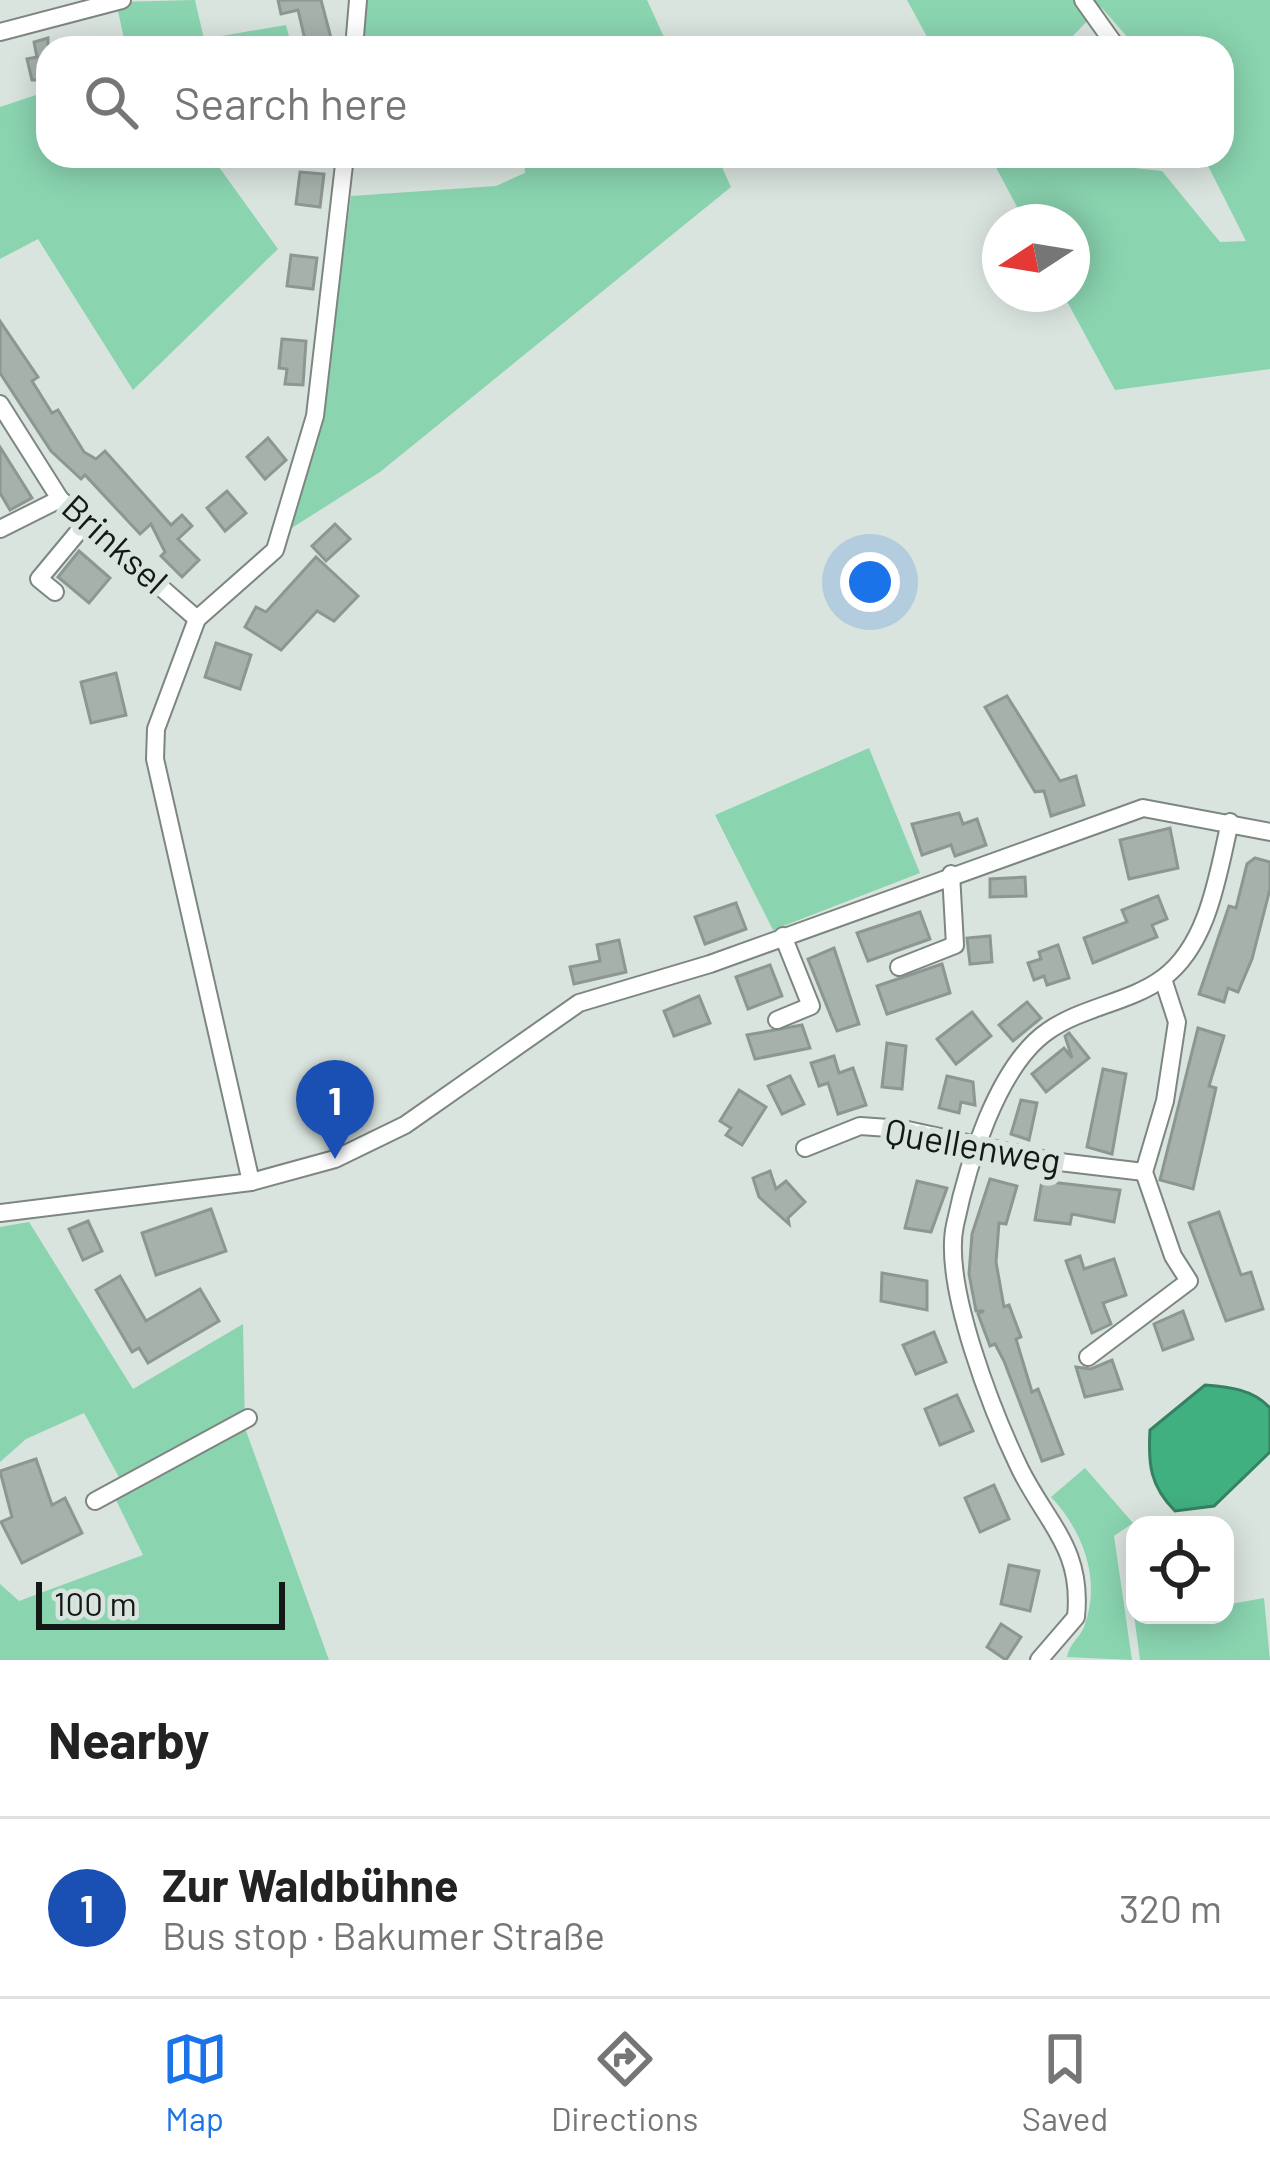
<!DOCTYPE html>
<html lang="en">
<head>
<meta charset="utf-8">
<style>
  body { margin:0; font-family:Barlow,sans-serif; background:#f2f2f2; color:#222 }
  .controls { position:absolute; right:36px; bottom:36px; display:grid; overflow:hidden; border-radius:24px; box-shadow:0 6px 30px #0003 }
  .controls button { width:108px; height:108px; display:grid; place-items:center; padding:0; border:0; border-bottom:3px solid #e0e0e0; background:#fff; color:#222; font:60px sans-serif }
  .compass { position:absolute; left:982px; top:204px; width:108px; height:108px; border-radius:50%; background:#fff; box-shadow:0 6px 30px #0003; rotate:258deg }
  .scale { position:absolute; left:36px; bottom:30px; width:249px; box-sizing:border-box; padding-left:12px; border:6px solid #141816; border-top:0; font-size:33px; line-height:42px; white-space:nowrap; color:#141816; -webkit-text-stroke:9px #dae4de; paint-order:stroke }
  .you { position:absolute; left:870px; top:582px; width:42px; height:42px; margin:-30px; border:9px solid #fff; border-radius:50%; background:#1a73e8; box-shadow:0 0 0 18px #1a73e833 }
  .badge { display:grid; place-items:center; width:78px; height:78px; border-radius:50%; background:#1a73e8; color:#fff; font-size:39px; font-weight:700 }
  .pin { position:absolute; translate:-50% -99px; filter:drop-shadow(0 3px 6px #0008) }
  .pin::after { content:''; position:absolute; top:63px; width:42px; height:36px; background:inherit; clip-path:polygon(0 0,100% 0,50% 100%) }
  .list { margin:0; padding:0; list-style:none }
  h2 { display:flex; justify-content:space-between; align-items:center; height:156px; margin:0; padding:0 48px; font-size:51px }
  h2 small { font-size:39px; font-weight:400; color:#767676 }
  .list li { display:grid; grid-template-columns:78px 1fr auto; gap:36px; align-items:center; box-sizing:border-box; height:180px; padding:0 48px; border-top:3px solid #e0e0e0 }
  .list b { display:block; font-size:45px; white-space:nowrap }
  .list p { margin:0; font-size:39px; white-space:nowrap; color:#767676 }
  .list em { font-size:39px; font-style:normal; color:#767676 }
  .icon { flex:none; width:66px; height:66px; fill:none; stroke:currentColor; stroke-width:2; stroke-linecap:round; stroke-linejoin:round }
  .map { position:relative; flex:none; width:1270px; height:1660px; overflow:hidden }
  .search { position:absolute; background:#fff; box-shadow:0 6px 30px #0003; left:36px; right:36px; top:36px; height:132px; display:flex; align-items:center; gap:30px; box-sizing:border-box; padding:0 42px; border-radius:36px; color:#767676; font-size:45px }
  .sheet { height:336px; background:#fff }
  nav { display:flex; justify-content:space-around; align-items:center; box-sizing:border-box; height:168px; border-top:3px solid #e0e0e0; background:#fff; font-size:33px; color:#767676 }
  nav a { display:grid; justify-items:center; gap:6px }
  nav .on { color:#1a73e8 }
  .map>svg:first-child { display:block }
</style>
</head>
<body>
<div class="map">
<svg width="1270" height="1660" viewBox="0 0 1270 1660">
  <rect width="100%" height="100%" fill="#dae4de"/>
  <g fill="#8ad4b0">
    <path d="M195,0L204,39L286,25L292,48H126L116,2Z"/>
    <path d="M367,0H647L669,48H362Z"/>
    <path d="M907,0H1270V369L1115,390L1063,294H1072V222H1025L990,156H1087L1096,164L1162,171L1220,242L1246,241L1203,156H1222V48H1137L1101,7L1061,48H933Z"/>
    <path d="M48,91V156H211L278,249L133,390L38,239L0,259V107Z"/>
    <path d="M524,156H717L731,187L380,472L287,531L321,417L351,196L496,186L525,173Z"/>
    <path d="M869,748L920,873L773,930L715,815Z"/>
    <path d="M29,1222L133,1389L243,1324L245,1428L329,1660H0V1584L19,1601L143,1555L114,1496L121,1481L84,1413L26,1439L0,1462V1227Z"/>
    <path d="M1085,1468L1133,1523L1114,1536L1132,1660L1067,1657C1071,1641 1079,1639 1084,1627C1102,1580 1083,1531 1051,1497Z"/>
    <path d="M1135,1561V1615H1225V1605L1264,1598L1270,1660H1140L1127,1562Z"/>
  </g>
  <path fill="#41b081" stroke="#348261" stroke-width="3" d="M1205,1385C1229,1387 1253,1389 1270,1408V1452L1214,1506L1175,1511C1150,1486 1148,1464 1150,1430Z"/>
  <g fill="#a7b1ac" stroke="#8d9791" stroke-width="3">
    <path d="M278,0H321L331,38L306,44L298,10L281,14Z"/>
    <path d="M48,38V80H32L27,59L37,57L34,42Z"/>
    <path d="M300,172L324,174L320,207L296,204Z"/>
    <path d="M291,255L317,258L313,289L287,286Z"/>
    <path d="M0,321L38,377L32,381L52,413L58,410L84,452L96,459L105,451L171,525L182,515L192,526L178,539L199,560L182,577L161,556L165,552L151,524L140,534L85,475L81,479L51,451L0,373Z"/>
    <path d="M282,339L306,341L303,385L285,384L287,369L279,368Z"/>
    <path d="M268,438L286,460L265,479L247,457Z"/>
    <path d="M0,447L32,498L10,510L0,493Z"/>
    <path d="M227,491L246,513L225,531L207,508Z"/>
    <path d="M335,524L350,539L326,561L312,546Z"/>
    <path d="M79,551L110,578L89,603L58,577Z"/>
    <path d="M316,557L358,596L334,621L317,611L281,650L245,627L256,607L266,612Z"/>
    <path d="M216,643L251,655L240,689L205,677Z"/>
    <path d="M116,673L126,715L91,723L81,682Z"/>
    <path d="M1007,696L1060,781L1076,776L1084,805L1051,816L1044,791L1035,792L985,707Z"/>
    <path d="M959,813L963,824L977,819L986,845L955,856L951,845L922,855L912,824Z"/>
    <path d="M1170,828L1178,868L1129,879L1120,840Z"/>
    <path d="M1255,858L1270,862V889L1252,959L1238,992L1228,988L1224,1002L1199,994L1229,906L1236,908L1247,864Z"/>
    <path d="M1025,877L1026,896L990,897V879Z"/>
    <path d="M1158,896L1167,919L1152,925L1157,937L1093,963L1084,938L1127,922L1122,910Z"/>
    <path d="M736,903L746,929L705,944L695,917Z"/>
    <path d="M920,912L930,939L868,961L857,933Z"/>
    <path d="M990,936L992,962L970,964L967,938Z"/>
    <path d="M619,940L626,972L574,984L570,967L600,961L597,945Z"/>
    <path d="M1058,945L1069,978L1047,985L1044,976L1034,980L1028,963L1041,959L1039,952Z"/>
    <path d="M834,948L859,1024L837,1031L808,959Z"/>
    <path d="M942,964L950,993L887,1014L877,986Z"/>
    <path d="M770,965L782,996L748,1009L736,977Z"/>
    <path d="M699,996L710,1023L674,1036L664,1011Z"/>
    <path d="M1027,1002L1041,1018L1013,1041L999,1025Z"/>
    <path d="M972,1012L991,1036L956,1064L937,1039Z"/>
    <path d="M802,1025L810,1048L755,1059L747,1035Z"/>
    <path d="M1198,1028L1224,1036L1209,1086L1216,1088L1193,1189L1160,1180Z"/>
    <path d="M1069,1033L1089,1058L1046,1092L1032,1074L1064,1048L1072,1058L1065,1036Z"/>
    <path d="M887,1043L906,1046L902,1089L882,1087Z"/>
    <path d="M834,1056L839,1073L853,1068L866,1105L838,1114L828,1083L819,1086L811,1063Z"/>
    <path d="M1103,1069L1126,1074L1112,1154L1087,1147Z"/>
    <path d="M790,1076L804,1104L782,1114L768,1086Z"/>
    <path d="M947,1076L973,1082L975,1105L961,1102L959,1113L939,1108Z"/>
    <path d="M739,1090L766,1107L742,1145L726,1135L731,1128L720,1121Z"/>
    <path d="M1021,1100L1037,1103L1029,1140L1011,1134Z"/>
    <path d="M770,1171L776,1189L786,1181L805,1202L788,1218L789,1224L759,1197L753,1178Z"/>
    <path d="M990,1179L1017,1186L1006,1224L999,1223L996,1262L1004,1307L1009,1305L1021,1337L1016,1339L1032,1392L1038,1389L1063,1454L1042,1461L1004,1361L995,1344L990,1346L978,1314L984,1311H976L969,1274L972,1234Z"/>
    <path d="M917,1181L947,1188L931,1232L905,1228Z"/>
    <path d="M1042,1181L1120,1190L1114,1222L1072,1214L1070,1224L1035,1220Z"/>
    <path d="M211,1209L226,1251L156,1275L142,1233Z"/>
    <path d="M1219,1212L1241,1275L1251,1272L1263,1309L1226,1321L1189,1223Z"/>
    <path d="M88,1221L102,1251L83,1260L69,1229Z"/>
    <path d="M1080,1256L1084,1269L1114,1259L1126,1295L1103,1303L1111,1324L1092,1333L1066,1261Z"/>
    <path d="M882,1273L927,1281V1310L881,1301Z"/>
    <path d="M120,1276L146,1321L200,1289L219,1321L148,1363L139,1348L132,1352L96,1290Z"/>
    <path d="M1183,1311L1193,1339L1163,1350L1154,1324Z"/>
    <path d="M934,1332L946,1362L916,1374L903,1345Z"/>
    <path d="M1112,1360L1122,1389L1085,1397L1076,1367L1091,1369Z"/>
    <path d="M957,1395L973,1431L940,1445L925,1409Z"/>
    <path d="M36,1459L52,1505L65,1498L82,1533L22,1563L1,1522L12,1517L0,1471Z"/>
    <path d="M994,1485L1009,1519L980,1532L965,1498Z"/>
    <path d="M1009,1565L1039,1571L1030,1611L1001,1604Z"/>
    <path d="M1001,1624L1021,1637L1006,1660L987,1647Z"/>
  </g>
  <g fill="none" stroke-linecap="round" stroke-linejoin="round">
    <defs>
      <g id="minor">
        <path d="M1083,0L1115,45"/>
        <path d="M0,32L122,0"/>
        <path d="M354,48L358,0"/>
        <path d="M0,404L60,499L197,619"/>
        <path d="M0,529L60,499"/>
        <path d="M55,592L39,579L88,520"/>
        <path d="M899,967L955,945L951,874"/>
        <path d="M777,1020L811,1006L783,936"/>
        <path d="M805,1148L860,1126L903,1129L1051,1161L1144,1172"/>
        <path d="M251,1182L155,759L156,729L197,619L275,550L315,416L345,156"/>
        <path d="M0,1213L251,1182L335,1159L405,1125L579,1003L710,964L1143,808L1270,832"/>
        <path d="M1088,1357L1189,1281L1173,1256L1144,1172L1165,1101L1177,1022L1163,979"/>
        <path d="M95,1501L248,1418"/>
        <path d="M1039,1660L1076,1617C1083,1549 1048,1525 1020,1469C993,1413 942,1285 955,1225C967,1167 997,1066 1048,1031C1082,1007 1131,1002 1163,978C1209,944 1218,873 1230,822"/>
      </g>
    </defs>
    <use href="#minor" stroke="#7d8681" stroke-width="20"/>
    <use href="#minor" stroke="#fff" stroke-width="16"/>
  </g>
  <g text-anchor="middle" stroke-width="12" stroke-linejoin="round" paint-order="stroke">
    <g font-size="36" fill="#141816" stroke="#dae4de">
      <text transform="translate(115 544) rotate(42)" y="13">Brinksel</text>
      <text transform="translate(973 1146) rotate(10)" y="13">Quellenweg</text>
    </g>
  </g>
</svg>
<div class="controls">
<button><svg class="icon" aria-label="locate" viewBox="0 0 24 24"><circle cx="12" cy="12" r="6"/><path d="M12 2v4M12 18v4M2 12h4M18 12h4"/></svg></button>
</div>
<svg class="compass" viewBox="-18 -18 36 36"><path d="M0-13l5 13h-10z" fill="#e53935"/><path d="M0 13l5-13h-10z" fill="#767676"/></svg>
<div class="scale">100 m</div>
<div class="you"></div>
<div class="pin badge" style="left:335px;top:1159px;background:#1a4fb4">1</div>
<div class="search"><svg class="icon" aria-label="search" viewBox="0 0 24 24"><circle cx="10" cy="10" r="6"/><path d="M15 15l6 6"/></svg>Search here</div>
</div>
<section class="sheet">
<h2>Nearby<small></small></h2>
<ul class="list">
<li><span class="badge" style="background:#1a4fb4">1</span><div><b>Zur Waldbühne</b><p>Bus stop · Bakumer Straße</p></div><em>320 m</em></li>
</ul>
</section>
<nav>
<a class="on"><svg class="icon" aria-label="map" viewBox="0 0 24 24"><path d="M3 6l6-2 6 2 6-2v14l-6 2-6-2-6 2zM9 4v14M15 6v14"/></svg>Map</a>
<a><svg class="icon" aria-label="directions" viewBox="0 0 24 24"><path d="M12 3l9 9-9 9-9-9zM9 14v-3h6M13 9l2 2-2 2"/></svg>Directions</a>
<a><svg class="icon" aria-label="saved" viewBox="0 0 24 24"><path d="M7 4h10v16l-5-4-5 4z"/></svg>Saved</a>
</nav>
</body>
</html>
